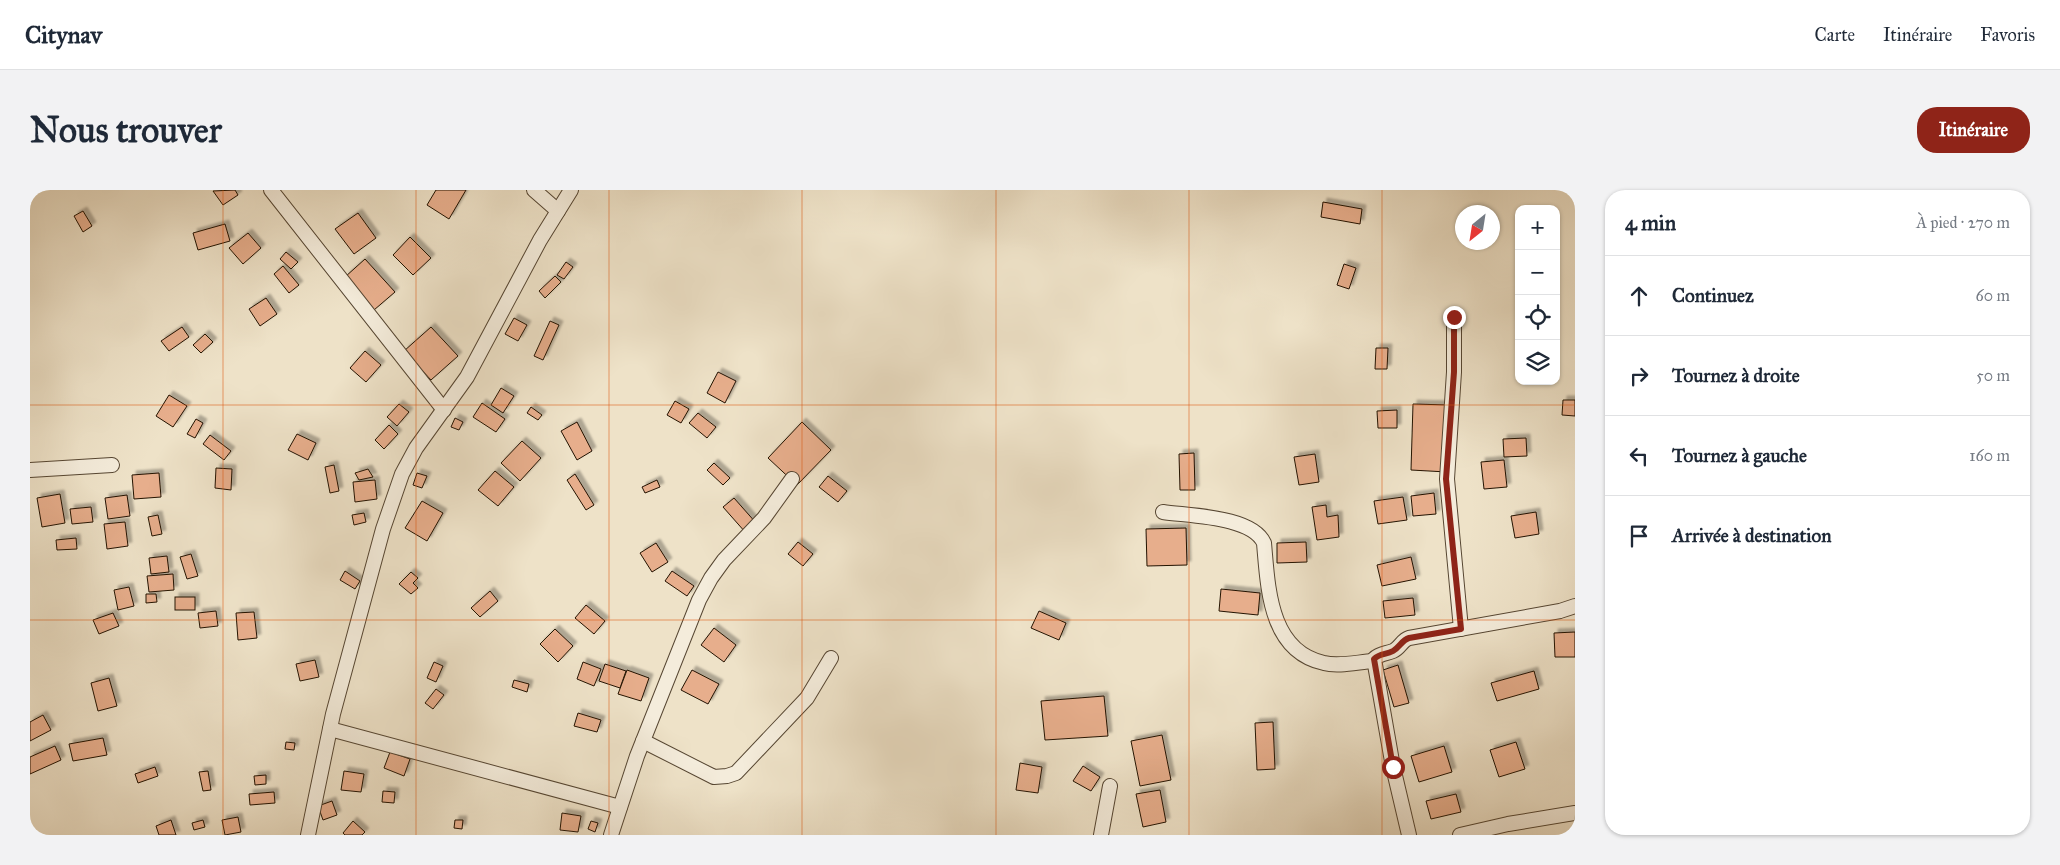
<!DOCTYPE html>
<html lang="fr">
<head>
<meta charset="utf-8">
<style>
  body { margin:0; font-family:"IM FELL Great Primer",serif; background:#f2f2f3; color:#1f2937 }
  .controls { position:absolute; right:15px; top:15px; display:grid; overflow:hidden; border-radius:10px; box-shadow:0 1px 4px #0004 }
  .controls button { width:45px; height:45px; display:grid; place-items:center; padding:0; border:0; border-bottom:1px solid #e0e1e3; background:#fff; color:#1f2937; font:25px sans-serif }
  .compass { position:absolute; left:1425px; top:15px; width:45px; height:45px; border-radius:50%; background:#fff; box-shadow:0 1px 4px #0004; rotate:210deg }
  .stop { position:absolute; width:15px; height:15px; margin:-11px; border:4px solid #8f2418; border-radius:50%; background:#fff }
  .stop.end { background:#8f2418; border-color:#fff; box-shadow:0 1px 5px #0008 }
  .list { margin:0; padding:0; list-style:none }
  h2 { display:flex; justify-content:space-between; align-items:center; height:65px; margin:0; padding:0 20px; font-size:21px }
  h2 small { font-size:16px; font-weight:400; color:#747a83 }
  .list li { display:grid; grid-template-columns:32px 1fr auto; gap:15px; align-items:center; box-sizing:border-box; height:80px; padding:0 20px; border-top:1px solid #e0e1e3 }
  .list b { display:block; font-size:19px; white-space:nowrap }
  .list em { font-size:16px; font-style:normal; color:#747a83 }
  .icon { flex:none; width:28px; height:28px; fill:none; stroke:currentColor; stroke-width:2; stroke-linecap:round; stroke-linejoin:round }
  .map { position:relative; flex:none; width:1545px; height:645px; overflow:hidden; border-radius:20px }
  header { display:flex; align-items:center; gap:30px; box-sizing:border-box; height:70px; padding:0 25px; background:#fff; border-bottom:1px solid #e0e1e3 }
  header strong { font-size:24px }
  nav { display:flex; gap:28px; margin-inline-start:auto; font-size:18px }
  .intro { display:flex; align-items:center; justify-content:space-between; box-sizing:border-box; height:120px; padding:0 30px }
  h1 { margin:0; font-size:35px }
  .button { padding:12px 22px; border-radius:20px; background:#8f2418; color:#fff; font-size:18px; font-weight:700 }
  main { display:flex; gap:30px; padding:0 30px }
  aside { flex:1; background:#fff; border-radius:20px; box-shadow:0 1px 4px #0004 }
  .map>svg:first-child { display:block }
</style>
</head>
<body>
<header>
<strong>Citynav</strong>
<nav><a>Carte</a><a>Itinéraire</a><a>Favoris</a></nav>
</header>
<div class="intro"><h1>Nous trouver</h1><a class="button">Itinéraire</a></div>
<main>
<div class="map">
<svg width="1545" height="645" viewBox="0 0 1545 645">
  <defs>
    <filter id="shadow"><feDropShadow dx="4" dy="-4" stdDeviation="1" flood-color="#0004"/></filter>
  </defs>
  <rect width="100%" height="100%" fill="#eee2c8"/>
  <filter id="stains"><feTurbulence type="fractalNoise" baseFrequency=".004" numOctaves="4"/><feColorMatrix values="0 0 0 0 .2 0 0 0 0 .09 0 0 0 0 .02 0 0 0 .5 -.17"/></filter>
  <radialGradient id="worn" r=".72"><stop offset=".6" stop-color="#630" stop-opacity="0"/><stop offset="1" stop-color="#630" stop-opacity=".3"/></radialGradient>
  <g fill="#e7ae8c" stroke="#231200" filter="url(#shadow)">
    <path d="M205,0L208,5L193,15L183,1Z"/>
    <path d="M406,0H436L419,29L397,15Z"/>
    <path d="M1293,12L1332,19L1330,34L1291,27Z"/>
    <path d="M53,21L62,36L53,42L44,26Z"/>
    <path d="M328,23L346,48L324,64L305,39Z"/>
    <path d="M195,34L200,51L168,60L163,43Z"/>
    <path d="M218,43L231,58L213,74L199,58Z"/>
    <path d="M380,47L401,68L383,85L363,65Z"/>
    <path d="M256,62L268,72L261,79L250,69Z"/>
    <path d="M335,69L365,102L344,120L315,87Z"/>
    <path d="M536,72L543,77L534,89L527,85Z"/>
    <path d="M1314,74L1326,78L1319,99L1307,95Z"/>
    <path d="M253,76L269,95L259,103L244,84Z"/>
    <path d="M525,86L531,92L515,108L509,101Z"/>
    <path d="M236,108L247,124L230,136L219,119Z"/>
    <path d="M484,128L497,135L488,151L475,144Z"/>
    <path d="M520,131L529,135L513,170L504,166Z"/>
    <path d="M152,137L159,147L139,161L131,151Z"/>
    <path d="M401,137L428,166L401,190L374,161Z"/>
    <path d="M175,144L183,152L171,163L163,155Z"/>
    <path d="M1346,158H1358L1357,179H1345Z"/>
    <path d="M335,161L351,175L336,192L320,178Z"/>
    <path d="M688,182L706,191L695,213L677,203Z"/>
    <path d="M471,198L484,206L473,223L461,215Z"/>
    <path d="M139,205L157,216L143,237L126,226Z"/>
    <path d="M1533,210H1545V226L1532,225Z"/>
    <path d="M645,211L659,219L651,233L637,225Z"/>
    <path d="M452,213L475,229L466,242L443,227Z"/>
    <path d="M369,214L379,222L367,236L357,227Z"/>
    <path d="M1383,214L1419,215L1417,282L1381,280Z"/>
    <path d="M501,217L512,225L508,230L497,223Z"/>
    <path d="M1367,220V238H1348L1347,221Z"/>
    <path d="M668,223L686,237L677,248L659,233Z"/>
    <path d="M425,228L433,232L429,240L421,237Z"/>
    <path d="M166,229L173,233L165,248L157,244Z"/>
    <path d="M547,232L562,261L547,270L531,241Z"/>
    <path d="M772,232L801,260L767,295L738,268Z"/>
    <path d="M359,235L368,244L354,259L345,250Z"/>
    <path d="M267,244L286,253L278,270L258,260Z"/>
    <path d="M180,245L201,261L194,270L173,254Z"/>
    <path d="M1496,248L1497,266L1474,267L1473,249Z"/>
    <path d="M492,251L511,268L490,291L471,273Z"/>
    <path d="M1164,263L1165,300H1150L1149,264Z"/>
    <path d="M1285,264L1289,292L1269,295L1264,267Z"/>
    <path d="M1474,270L1477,297L1454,299L1451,272Z"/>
    <path d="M684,273L700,288L693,295L677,280Z"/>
    <path d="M304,275L309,301L300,303L295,277Z"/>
    <path d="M186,278L202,279L201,300L185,298Z"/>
    <path d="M338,279L343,287L329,290L325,283Z"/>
    <path d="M465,281L484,297L468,316L448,300Z"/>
    <path d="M129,283L131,307L104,309L102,285Z"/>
    <path d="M387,283L397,286L392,298L383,295Z"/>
    <path d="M545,284L564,315L556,320L537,290Z"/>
    <path d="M798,286L817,301L808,312L789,297Z"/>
    <path d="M345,290L347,309L325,312L323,292Z"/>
    <path d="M627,290L630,297L615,303L612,297Z"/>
    <path d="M1404,303L1406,324L1383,326L1381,306Z"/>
    <path d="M30,304L35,333L12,337L7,308Z"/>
    <path d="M97,305L100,326L78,329L75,308Z"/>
    <path d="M1373,307L1377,330L1348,334L1344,311Z"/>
    <path d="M704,308L727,334L716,343L693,317Z"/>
    <path d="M392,311L413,323L397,351L375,338Z"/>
    <path d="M1296,315L1297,327L1308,325L1309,347L1287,350L1282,317Z"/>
    <path d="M61,317L63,332L42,334L40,319Z"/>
    <path d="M1506,322L1509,344L1485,348L1481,326Z"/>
    <path d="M334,323L336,332L324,335L322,325Z"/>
    <path d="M128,325L132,344L122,346L118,327Z"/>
    <path d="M95,332L98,356L77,359L74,334Z"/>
    <path d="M1156,338L1157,375L1117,376L1116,339Z"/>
    <path d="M46,348L47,359L27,360L26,350Z"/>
    <path d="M768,352L783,364L773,376L758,364Z"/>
    <path d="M1276,352L1277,372L1247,373V353Z"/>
    <path d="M626,353L638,372L622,382L610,363Z"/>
    <path d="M161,364L168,386L157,389L150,367Z"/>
    <path d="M137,366L139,382L121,384L119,368Z"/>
    <path d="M1381,367L1386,389L1352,396L1347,375Z"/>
    <path d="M315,381L330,391L325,399L310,390Z"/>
    <path d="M642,381L664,396L657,406L635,391Z"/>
    <path d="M381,382L388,388L383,393L388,398L381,404L369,394Z"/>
    <path d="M143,384L144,400L119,402L117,386Z"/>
    <path d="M99,397L104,416L88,420L84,400Z"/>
    <path d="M1191,399L1230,403L1228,425L1189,421Z"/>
    <path d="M460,401L468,411L450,427L441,418Z"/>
    <path d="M116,404H126L127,412L116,413Z"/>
    <rect x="145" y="407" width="20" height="13"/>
    <path d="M1383,408L1385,425L1355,428L1353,411Z"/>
    <path d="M556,415L575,431L564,444L545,428Z"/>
    <path d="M186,421L188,436L170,438L168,423Z"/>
    <path d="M1009,421L1036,433L1029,450L1001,438Z"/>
    <path d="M224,422L227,448L208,450L206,423Z"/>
    <path d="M83,423L89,436L69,444L63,430Z"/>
    <path d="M684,438L706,455L694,472L671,455Z"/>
    <path d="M525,439L543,456L528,472L510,454Z"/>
    <path d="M1545,442V467H1525L1524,443Z"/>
    <path d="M285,470L289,487L270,491L266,474Z"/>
    <path d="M404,472L413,476L406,492L397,488Z"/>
    <path d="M553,472L571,479L564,496L547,489Z"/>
    <path d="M575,474L596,481L590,498L569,491Z"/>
    <path d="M1368,475L1379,513L1364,517L1353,480Z"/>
    <path d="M597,480L619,488L611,511L588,504Z"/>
    <path d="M662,480L689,494L678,514L651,500Z"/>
    <path d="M1504,481L1509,499L1467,511L1461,493Z"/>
    <path d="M79,488L87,516L68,521L61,493Z"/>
    <path d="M484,490L499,494L497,502L482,497Z"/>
    <path d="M406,499L414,505L403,519L395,513Z"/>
    <path d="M1074,506L1078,546L1015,550L1011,511Z"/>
    <path d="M548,523L571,530L567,542L544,536Z"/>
    <path d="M13,525L21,540L0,551V532Z"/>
    <path d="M1243,532L1245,579L1227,580L1225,533Z"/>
    <path d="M1132,545L1141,590L1110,596L1101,551Z"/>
    <path d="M73,548L77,565L43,571L39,554Z"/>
    <path d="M256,552L265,553L264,560L255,559Z"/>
    <path d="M1486,552L1495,579L1469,587L1460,560Z"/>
    <path d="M25,556L31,570L0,584V567Z"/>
    <path d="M1414,556L1422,582L1389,592L1381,566Z"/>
    <path d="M360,562L380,569L374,586L354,578Z"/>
    <path d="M990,573L1012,577L1008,603L986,600Z"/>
    <path d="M1053,576L1070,587L1061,601L1043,591Z"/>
    <path d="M125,577L128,586L108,593L105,584Z"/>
    <path d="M178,581L181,600L173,601L169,582Z"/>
    <path d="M314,581L334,584L331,602L311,600Z"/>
    <path d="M236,585V594L225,595L224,586Z"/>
    <path d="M1130,600L1136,632L1113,637L1106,604Z"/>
    <path d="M353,601L365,602L364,613L352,612Z"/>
    <path d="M244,602L245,613L220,615L219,604Z"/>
    <path d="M1426,604L1431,622L1401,629L1396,611Z"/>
    <path d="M302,611L307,625L293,630L288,616Z"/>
    <path d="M532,623L551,626L548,642L530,640Z"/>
    <path d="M208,627L211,642L195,645L192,630Z"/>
    <path d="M141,630L146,645H129L126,636Z"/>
    <path d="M173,630L175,637L164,640L162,633Z"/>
    <path d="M425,630H433L432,639L424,638Z"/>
    <path d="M323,631L335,642L332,645H315L313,643Z"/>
    <path d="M561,631L568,633L565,642L558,639Z"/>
  </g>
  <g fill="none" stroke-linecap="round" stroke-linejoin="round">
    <defs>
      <g id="street">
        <path d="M241,0L414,220"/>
        <path d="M504,0L528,21"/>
        <path d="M1424,127V182L1417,289L1431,439"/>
        <path d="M0,280L82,275"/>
        <path d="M1133,322C1159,326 1222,326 1234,353C1238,397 1239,461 1294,473C1308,477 1328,472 1343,471"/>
        <path d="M300,539L590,617"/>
        <path d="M613,551L684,587L697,586L706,583L777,508L801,468"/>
        <path d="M278,645L303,524L353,339L372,284L386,258L437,187L510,50L541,0"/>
        <path d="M581,645L607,566L669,410L681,388L694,370L734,328L762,289"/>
        <path d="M1071,645L1080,596"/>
        <path d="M1379,645L1363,577L1344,469C1350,463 1356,464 1363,461C1370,458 1372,450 1379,448L1530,421L1545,416"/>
        <path d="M1430,645L1478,634L1545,623"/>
      </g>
    </defs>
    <use href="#street" stroke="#564632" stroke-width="16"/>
    <use href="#street" stroke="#f4ecdb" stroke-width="14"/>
  </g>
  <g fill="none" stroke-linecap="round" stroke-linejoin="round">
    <path stroke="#8f2418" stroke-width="6" d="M1363,577L1344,469C1350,463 1356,465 1363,461C1370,457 1372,450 1379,448L1431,439L1416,289L1424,182V127"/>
  </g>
  <path fill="none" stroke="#de550b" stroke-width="1" stroke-opacity="0.55" d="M193,0V645M386,0V645M579,0V645M772,0V645M966,0V645M1159,0V645M1352,0V645M0,215H1545M0,430H1545"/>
  <rect width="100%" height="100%" filter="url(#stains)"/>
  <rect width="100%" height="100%" fill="url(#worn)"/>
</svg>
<div class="controls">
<button>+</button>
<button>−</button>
<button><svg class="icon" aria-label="locate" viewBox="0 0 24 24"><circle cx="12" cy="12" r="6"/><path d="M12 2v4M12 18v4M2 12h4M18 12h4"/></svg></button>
<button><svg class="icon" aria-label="layers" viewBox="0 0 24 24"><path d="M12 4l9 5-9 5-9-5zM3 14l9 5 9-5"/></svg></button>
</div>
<svg class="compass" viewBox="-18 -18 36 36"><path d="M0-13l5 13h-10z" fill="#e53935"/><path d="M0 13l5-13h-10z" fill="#747a83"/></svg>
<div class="stop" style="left:1363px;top:577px"></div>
<div class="stop end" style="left:1424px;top:127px"></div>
</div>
<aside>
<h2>4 min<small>À pied · 270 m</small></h2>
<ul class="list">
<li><svg class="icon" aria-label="ahead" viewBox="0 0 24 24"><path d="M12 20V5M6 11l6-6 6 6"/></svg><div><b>Continuez</b></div><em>60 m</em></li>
<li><svg class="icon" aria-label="right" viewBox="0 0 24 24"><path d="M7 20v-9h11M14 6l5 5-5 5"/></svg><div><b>Tournez à droite</b></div><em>50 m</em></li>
<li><svg class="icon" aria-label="left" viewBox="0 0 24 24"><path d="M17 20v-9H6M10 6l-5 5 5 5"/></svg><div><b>Tournez à gauche</b></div><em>160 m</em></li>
<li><svg class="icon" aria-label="arrive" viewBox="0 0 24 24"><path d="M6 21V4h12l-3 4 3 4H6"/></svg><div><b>Arrivée à destination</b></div></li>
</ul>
</aside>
</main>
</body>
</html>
